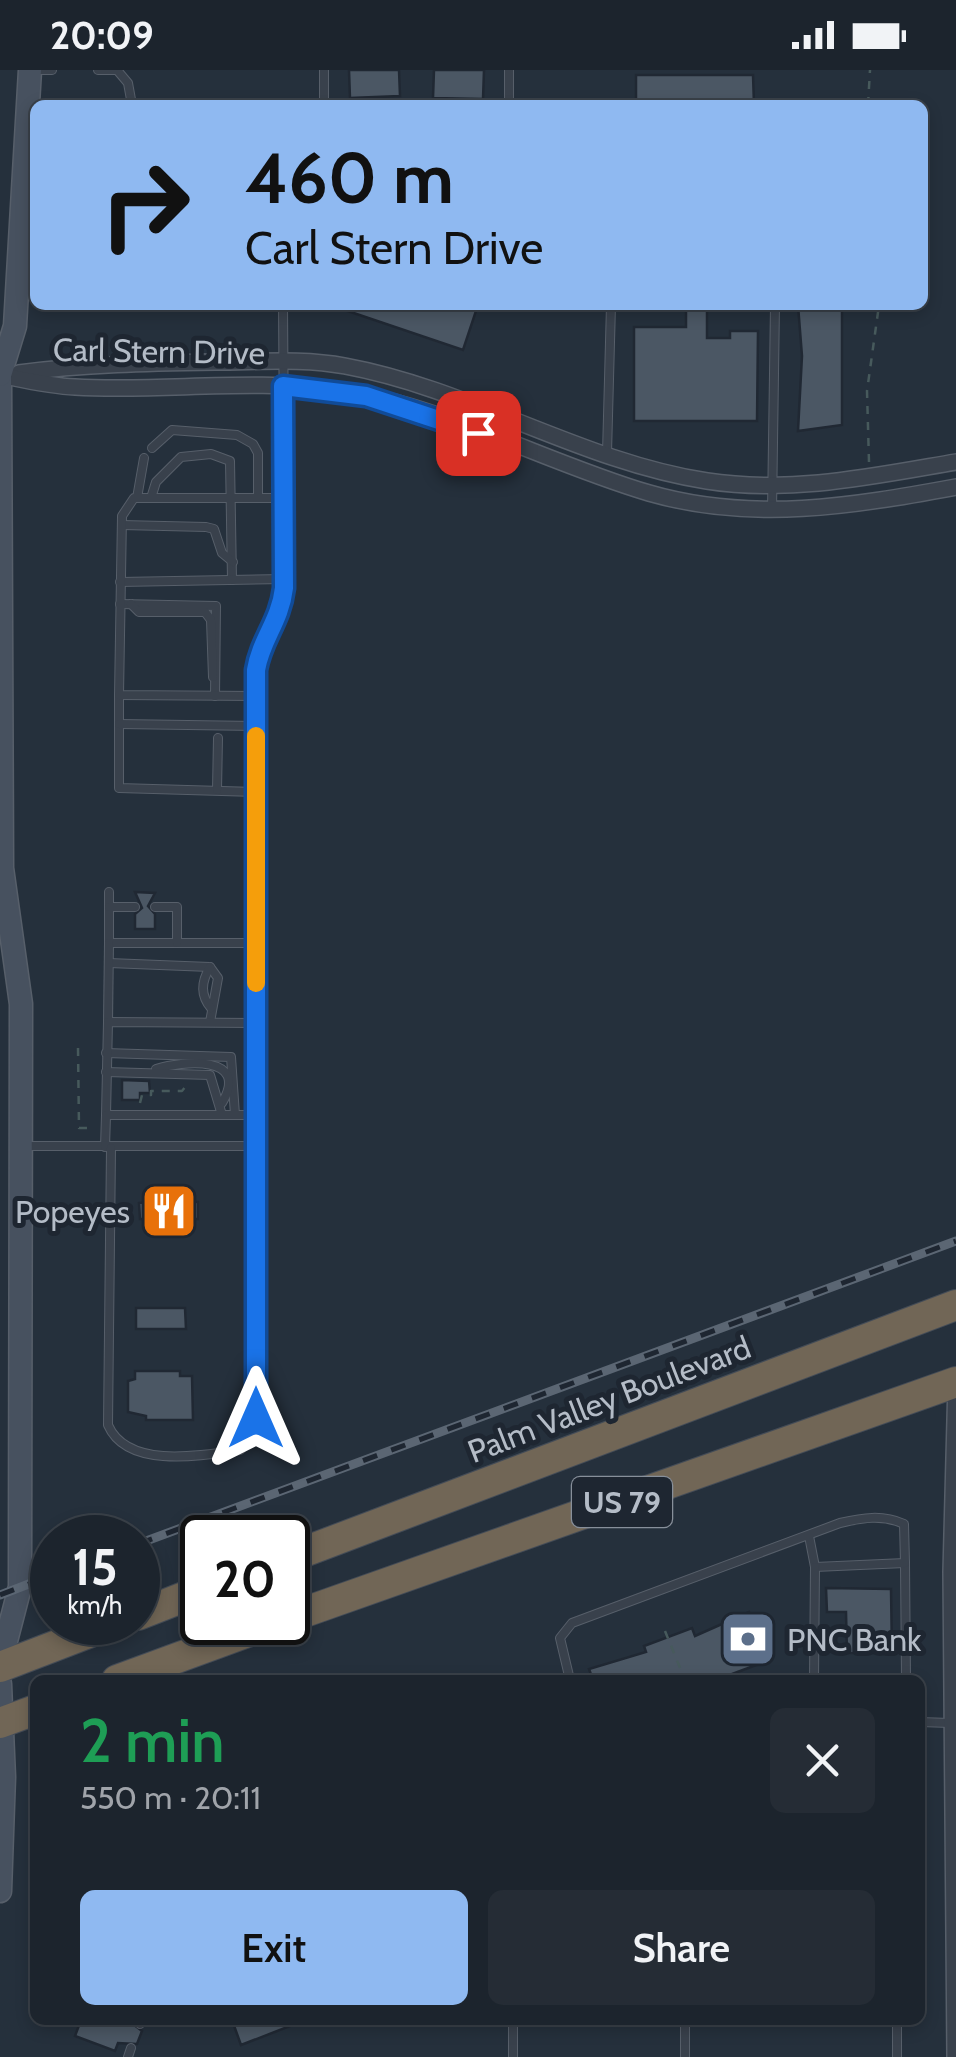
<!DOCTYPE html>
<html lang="en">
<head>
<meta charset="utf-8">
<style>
	body { margin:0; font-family:Cabin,sans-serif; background:#252c35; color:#f1f3f6; height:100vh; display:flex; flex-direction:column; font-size:38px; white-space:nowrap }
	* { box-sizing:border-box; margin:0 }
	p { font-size:32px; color:#a0a4aa }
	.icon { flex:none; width:55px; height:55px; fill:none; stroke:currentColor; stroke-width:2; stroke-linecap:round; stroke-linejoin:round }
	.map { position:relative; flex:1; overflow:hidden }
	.panel { position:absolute; left:30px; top:1605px; width:895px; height:350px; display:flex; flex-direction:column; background:#1c242d; border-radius:15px; box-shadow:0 5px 15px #0003,0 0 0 2px #3a4149 }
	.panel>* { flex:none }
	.top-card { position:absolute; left:30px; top:30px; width:898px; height:210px; border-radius:15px; box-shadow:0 5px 15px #0003,0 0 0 2px #3a4149; background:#8fb9f1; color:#111; overflow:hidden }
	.speed { position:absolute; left:30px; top:1445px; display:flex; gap:20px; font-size:50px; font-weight:700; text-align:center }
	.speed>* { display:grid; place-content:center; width:130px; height:130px; border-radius:50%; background:#1c242d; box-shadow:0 5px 15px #0003,0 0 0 2px #3a4149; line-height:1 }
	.speed small { font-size:25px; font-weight:400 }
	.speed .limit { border:5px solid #111; border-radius:15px; background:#fff; color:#111 }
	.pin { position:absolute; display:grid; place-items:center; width:85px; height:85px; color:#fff; margin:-42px; border-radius:20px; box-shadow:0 5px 15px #0006 }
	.me { position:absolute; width:110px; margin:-55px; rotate:0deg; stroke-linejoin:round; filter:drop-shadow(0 0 8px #0008) }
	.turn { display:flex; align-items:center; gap:35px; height:210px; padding:0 50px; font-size:45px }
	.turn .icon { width:130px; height:130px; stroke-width:2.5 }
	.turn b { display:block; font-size:70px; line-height:85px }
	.round { display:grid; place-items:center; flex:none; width:105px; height:105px; border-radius:15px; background:#252c35 }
	.head { display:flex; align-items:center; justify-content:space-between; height:170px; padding:0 50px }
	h1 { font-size:60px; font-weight:600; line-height:75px; color:#1e9e55 }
	.button { display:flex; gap:20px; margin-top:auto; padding:20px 50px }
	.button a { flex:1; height:115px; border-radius:15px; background:#8fb9f1; color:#111; font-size:40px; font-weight:600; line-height:115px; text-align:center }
	.button a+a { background:#252c35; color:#f1f3f6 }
	.status { display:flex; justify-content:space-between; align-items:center; height:70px; padding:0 50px; background:#1c242d; direction:ltr }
	.status svg { height:28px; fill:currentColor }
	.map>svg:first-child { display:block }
</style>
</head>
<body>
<div class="status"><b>20:09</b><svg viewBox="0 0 49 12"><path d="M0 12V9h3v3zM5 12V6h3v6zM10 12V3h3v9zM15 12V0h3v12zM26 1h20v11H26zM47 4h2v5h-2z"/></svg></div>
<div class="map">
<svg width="956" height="1987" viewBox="0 0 956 1987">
	<rect width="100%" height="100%" fill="#25303c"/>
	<g fill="#4b5764" stroke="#202833" stroke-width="2.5">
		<polygon points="349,0 399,0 400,26 350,28"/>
		<polygon points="434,0 484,0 483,29 433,28"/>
		<polygon points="636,5 753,5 754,35 636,35"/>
		<polygon points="330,235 478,235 463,280"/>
		<polygon points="686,235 707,235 707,268 730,268 730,261 758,261 757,351 634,351 634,257 686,257"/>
		<polygon points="798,235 842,235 842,355 798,361 802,286"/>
		<polygon points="135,822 155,823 148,836 155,844 155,859 135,859 135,844 142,838"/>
		<polygon points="122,1010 149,1011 150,1023 140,1023 140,1030 122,1030"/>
		<polygon points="161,1130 198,1132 198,1149 140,1149 139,1133"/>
		<polygon points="136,1238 185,1238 186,1259 136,1259"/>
		<polygon points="135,1301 180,1301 180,1306 192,1306 193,1350 146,1350 146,1346 128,1342 128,1311 135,1309"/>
		<polygon points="826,1518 891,1519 892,1583 847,1583 846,1542 827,1542"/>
		<polygon points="749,1542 767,1591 716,1610 593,1610 589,1599 646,1582 644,1576 692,1558 695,1566"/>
		<polygon points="81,1950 128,1950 142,1961 137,1974 118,1973 115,1981 75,1966"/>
		<polygon points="232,1950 303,1950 303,1951 241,1975"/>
	</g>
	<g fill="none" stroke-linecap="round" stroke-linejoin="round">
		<g stroke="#575f6a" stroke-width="10">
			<g id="lane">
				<polyline points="34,0 52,0"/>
				<polyline points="98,0 117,0 128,13 132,35"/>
				<polyline points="324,0 324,35"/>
				<polyline points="509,35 509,0"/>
				<polyline points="152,378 172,360 237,365 253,374 258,383 258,428"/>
				<polyline points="607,383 611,235"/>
				<polyline points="137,428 144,388"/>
				<polyline points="151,428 156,412 181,387 211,384 230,391 232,510"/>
				<polyline points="772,441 775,235"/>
				<polyline points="122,455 206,457 214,459 222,483 233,492"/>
				<polyline points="120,512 284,509"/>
				<polyline points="120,534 216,536 215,626"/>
				<polyline points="131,534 139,542 205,542 211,550 213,607"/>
				<polyline points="119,625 119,718 256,722"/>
				<polyline points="256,626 119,625 122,446 134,428 284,428"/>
				<polyline points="119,654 256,656"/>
				<polyline points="217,720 218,668"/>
				<polyline points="109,822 109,873 256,873"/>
				<polyline points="109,837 135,837"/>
				<polyline points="155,837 177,837 177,873"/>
				<polyline points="109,893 210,897 218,908 210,952"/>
				<path d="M210,897C201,912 200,925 211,938"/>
				<polyline points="108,952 109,873"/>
				<polyline points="106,983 231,987 235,1045"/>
				<path d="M156,999C182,991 251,984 222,1033"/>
				<polyline points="106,1002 210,1005 222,1045"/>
				<polyline points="106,1045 108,952 256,953"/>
				<polyline points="25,1076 256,1076"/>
				<polyline points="105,1077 106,1045 256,1045"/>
				<path d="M111,1078L108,1355C127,1399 200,1386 240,1380L251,1370L256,1348V600C261,569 280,552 285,518L283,235"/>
				<polyline points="905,1493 906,1610"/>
				<path d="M570,1610L560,1568L572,1553L840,1453C862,1448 882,1444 904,1454L905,1493L815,1497L809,1466"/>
				<polyline points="814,1610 815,1497"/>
				<polyline points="920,1652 950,1653"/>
				<polyline points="685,1950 685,1987"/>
				<polyline points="140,1954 142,1950"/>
				<polyline points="128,1987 131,1978"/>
				<polyline points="513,1987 513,1950"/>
				<polyline points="897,1987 897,1950"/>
			</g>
		</g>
		<g stroke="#575f6a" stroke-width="18">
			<g id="street">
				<path d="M19,303C84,294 150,293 216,292C259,292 303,288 345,296C470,319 582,392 707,411C791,424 874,406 956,392"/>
				<path d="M0,305C25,310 50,316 75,317C163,322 253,308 340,321C442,335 549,394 649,423C752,453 853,436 956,417"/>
				<polyline points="955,1987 951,1502 956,1312"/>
			</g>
		</g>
		<g stroke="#575f6a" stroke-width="25">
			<g id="secondary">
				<polyline points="0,304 2,798 21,934 20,1517 0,1594"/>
				<polyline points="0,305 15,256 30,0"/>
				<polyline points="0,1614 4,1707 0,1821"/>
			</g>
		</g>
		<g stroke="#444c57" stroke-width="32">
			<g id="highway">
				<polyline points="288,1488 956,1235"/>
				<polyline points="138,1545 202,1520"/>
				<polyline points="288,1548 956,1312"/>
				<polyline points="0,1597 117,1552"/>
				<polyline points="117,1610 275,1552"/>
				<polyline points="0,1653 35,1640"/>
			</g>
		</g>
		<g stroke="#475a5c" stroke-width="2.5" stroke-dasharray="8 8" stroke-linecap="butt">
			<polyline points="868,35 870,0"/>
			<polyline points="869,392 867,321 879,235"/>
			<polyline points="78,978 79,1058 93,1058"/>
			<polyline points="140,1033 142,1025 151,1025 151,1021 182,1021 186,1016"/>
			<polyline points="665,1561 685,1610"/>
		</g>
		<use href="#lane" stroke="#39414c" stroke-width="8"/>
		<use href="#street" stroke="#39414c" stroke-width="15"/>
		<use href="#secondary" stroke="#47515f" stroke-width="22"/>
		<use href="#highway" stroke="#716656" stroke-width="30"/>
		<g stroke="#5b6673" stroke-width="9">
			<g id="rail">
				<polyline points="138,1474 956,1171"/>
				<polyline points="0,1525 52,1505"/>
			</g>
		</g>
		<use href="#rail" stroke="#1e2631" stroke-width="5" stroke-dasharray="15" stroke-linecap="butt"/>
	</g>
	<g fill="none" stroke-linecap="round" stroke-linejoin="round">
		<g stroke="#114b97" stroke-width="25">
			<path id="route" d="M256,1348V600C261,569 280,552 284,518L283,316L366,326L478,363"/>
		</g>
		<use href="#route" stroke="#1a73e8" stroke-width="18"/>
		<polyline stroke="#f59e0b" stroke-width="18" points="256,913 256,666"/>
	</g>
	<defs>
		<g id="restaurant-square" transform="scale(2.875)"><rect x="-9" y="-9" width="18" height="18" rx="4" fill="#e8710a" stroke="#1e2631"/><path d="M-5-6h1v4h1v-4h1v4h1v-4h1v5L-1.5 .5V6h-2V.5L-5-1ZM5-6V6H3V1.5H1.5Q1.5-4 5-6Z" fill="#fff"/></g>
		<g id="bank-square" transform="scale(2.875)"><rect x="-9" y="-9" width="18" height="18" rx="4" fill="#5c6f8a" stroke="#1e2631"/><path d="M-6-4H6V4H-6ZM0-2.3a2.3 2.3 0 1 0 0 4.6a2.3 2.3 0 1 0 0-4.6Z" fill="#fff"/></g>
	</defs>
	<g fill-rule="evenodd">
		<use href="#restaurant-square" x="169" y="1141"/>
		<use href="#bank-square" x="748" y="1569"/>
	</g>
	<g text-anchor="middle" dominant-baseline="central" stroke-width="10" stroke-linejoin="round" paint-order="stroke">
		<rect fill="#1e2631" stroke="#878f9a" stroke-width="2.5" x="572" y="1407" width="100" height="50" rx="8"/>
		<g font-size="30" font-weight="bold" fill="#b4bcc7">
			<text x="622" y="1432">US 79</text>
		</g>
		<g font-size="32" fill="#b4bcc7" stroke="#1e2631">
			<text transform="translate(159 281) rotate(1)">Carl Stern Drive</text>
			<text transform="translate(609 1329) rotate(-21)">Palm Valley Boulevard</text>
		</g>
		<g font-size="32" fill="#b4bcc7" stroke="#1e2631" text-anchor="end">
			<text x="130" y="1141">Popeyes</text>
			<text x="787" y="1569" text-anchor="start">PNC Bank</text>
		</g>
	</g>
</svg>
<div class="speed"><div>15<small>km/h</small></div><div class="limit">20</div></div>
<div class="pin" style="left:478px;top:363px;background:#d93025"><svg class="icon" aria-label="arrive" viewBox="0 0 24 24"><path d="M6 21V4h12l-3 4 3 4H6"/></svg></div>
<svg class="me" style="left:256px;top:1348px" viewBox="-20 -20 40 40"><path d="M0-17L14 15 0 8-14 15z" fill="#1a73e8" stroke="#fff" stroke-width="4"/></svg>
<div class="top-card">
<div class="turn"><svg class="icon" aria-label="right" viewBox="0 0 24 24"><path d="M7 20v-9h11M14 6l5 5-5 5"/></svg><div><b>460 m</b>Carl Stern Drive</div></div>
</div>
<section class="panel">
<div class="head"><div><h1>2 min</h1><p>550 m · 20:11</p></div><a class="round"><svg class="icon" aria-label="close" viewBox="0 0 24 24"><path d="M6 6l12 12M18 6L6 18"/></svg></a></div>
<div class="button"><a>Exit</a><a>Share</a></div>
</section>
</div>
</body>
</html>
